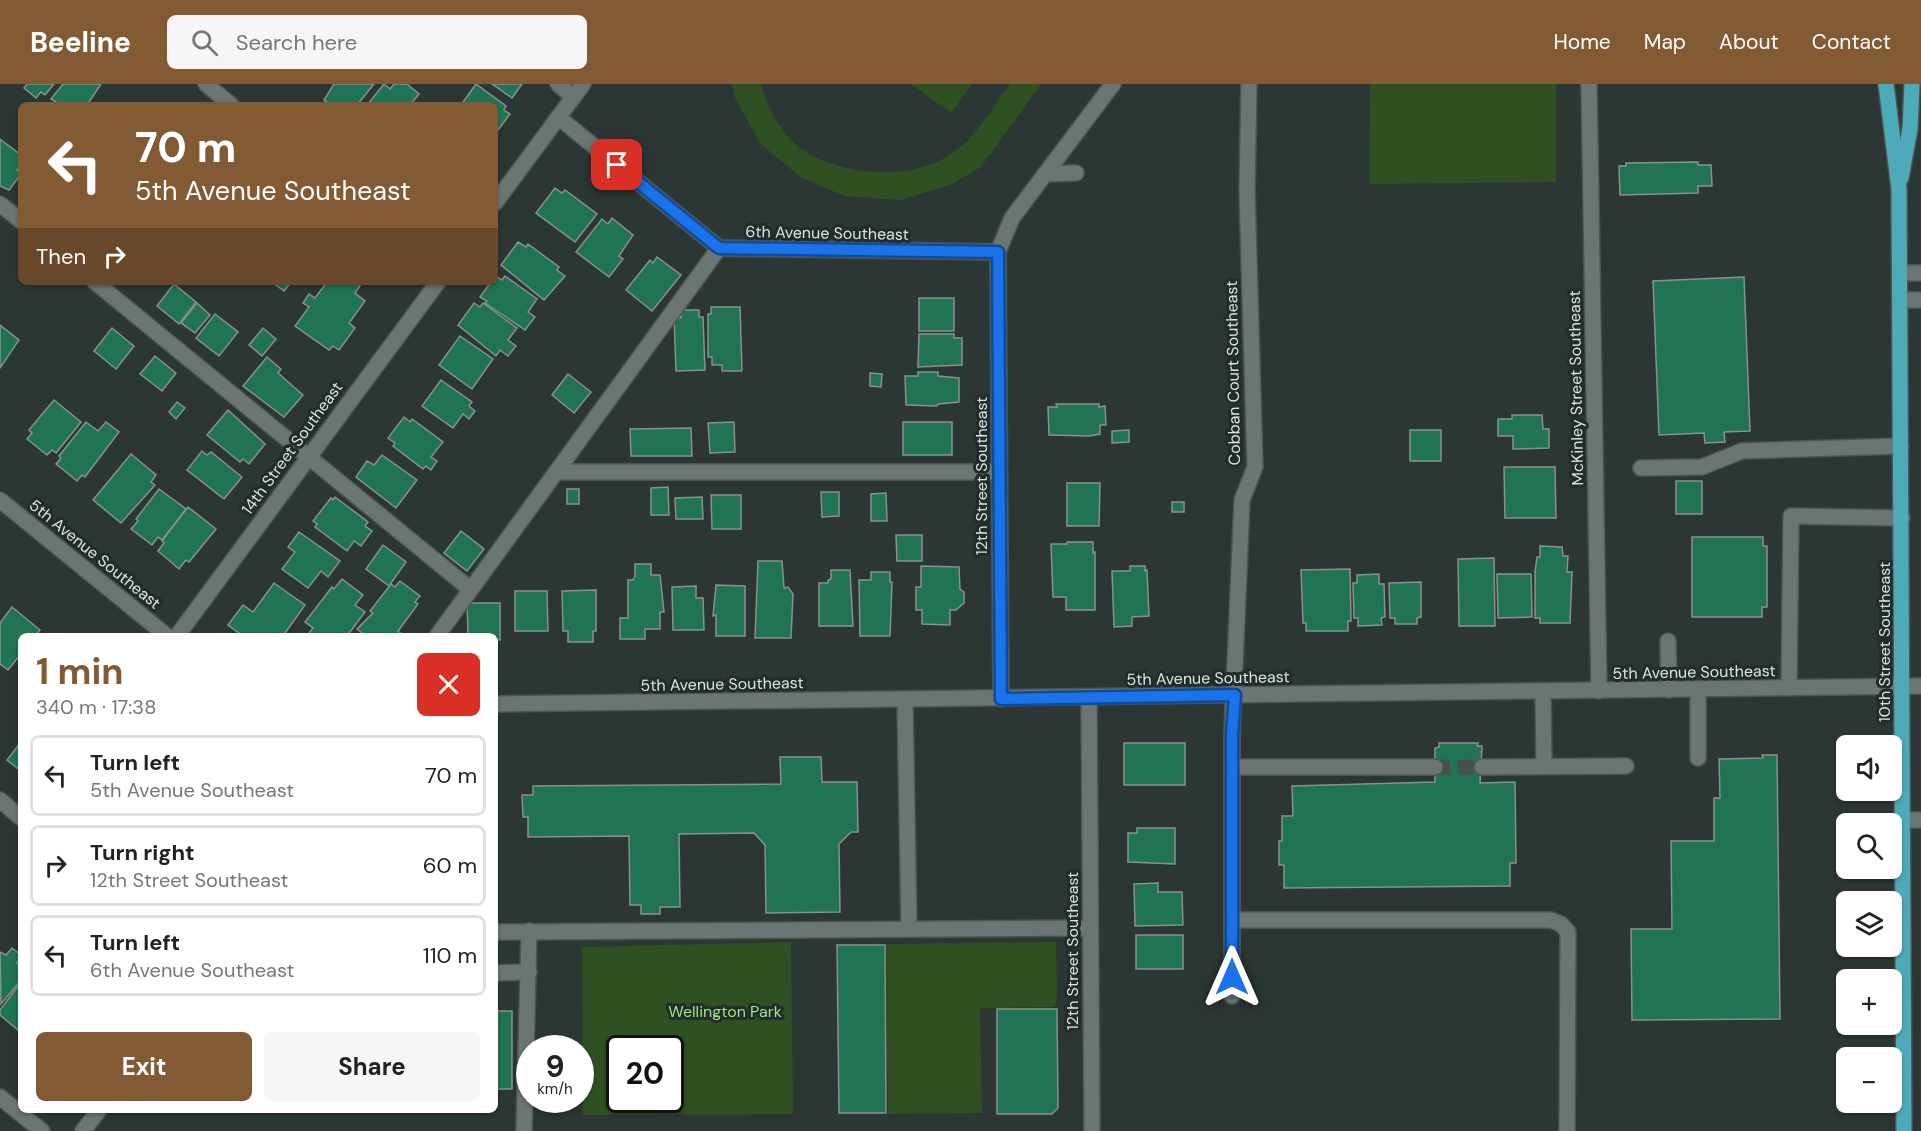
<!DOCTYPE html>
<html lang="en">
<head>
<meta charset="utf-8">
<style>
	body { margin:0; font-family:"DM Sans",sans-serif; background:#f6f6f6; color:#222; height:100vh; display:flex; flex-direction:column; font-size:22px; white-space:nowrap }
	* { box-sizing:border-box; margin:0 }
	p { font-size:20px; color:#767676 }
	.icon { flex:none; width:33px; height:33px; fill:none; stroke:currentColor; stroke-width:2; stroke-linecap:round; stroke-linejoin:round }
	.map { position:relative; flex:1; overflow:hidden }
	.sheet { position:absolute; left:18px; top:549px; width:480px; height:480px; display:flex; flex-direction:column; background:#fff; border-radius:9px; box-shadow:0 2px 4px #0004 }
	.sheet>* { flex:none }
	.banner { position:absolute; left:18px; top:18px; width:480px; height:183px; border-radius:9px; box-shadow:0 2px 4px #0004; background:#825b34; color:#fff; overflow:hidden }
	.fabs { position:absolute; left:1836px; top:651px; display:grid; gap:12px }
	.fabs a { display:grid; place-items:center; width:66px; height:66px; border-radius:9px; background:#fff; box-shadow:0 2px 4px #0004; font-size:30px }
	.speed { position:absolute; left:516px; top:951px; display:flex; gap:12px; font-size:30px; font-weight:700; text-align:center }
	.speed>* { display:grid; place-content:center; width:78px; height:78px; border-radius:50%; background:#fff; box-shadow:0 2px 4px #0004; line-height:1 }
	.speed small { font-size:15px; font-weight:400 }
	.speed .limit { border:3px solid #111; border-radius:9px; background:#fff; color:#111 }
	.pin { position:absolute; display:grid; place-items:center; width:51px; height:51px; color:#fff; margin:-26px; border-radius:12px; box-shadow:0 3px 9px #0006 }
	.me { position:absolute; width:66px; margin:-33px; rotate:0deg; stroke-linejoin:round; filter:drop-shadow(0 0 4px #0008) }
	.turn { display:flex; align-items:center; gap:21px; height:126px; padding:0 18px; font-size:27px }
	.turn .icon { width:78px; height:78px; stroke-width:2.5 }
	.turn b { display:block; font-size:42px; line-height:51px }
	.then { display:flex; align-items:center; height:57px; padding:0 18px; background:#0003; gap:12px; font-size:22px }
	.round { display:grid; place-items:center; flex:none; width:63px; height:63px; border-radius:9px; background:#f6f6f6 }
	.summary { display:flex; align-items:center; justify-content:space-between; height:102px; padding:0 18px }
	h1 { font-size:36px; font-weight:700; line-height:45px; color:#825b34 }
	.cta { display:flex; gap:12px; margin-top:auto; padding:12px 18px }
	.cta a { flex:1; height:69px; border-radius:9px; background:#825b34; color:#fff; font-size:24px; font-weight:700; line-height:69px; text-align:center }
	.cta a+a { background:#f6f6f6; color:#222 }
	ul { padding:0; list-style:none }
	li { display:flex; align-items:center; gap:18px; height:81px; margin:0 12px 9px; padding:0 6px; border:3px solid #e0e0e0; border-radius:9px }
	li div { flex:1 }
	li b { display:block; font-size:22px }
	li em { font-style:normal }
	header { display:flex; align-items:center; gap:36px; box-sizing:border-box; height:84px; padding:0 30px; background:#825b34; color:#fff }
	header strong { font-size:28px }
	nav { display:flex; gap:33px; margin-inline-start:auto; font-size:21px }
	.search { width:420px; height:54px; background:#f6f6f6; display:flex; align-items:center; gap:15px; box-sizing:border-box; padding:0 21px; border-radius:9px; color:#767676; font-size:22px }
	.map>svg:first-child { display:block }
</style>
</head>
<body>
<header>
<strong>Beeline</strong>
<div class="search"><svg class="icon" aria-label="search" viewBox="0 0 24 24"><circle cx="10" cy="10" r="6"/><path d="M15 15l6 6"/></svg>Search here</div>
<nav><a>Home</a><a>Map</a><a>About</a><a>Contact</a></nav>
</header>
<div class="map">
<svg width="1921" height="1047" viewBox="0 0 1921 1047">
	<rect width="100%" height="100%" fill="#2c3635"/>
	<g fill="#2f5122" fill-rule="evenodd">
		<path d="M732,0H761C767,24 784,55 806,68C850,94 921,98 962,62C981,45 995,20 1010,0H1041L981,83L952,100L901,116L845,112L800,93L760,59L735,14Z"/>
		<polygon points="911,0 972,0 951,29"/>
		<polygon points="1370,0 1556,0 1556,98 1369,100"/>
		<path d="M791,858L793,1030L583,1031L582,863ZM670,964V1016H620V964Z"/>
		<polygon points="1056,858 1057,917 1054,923 980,924 982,1029 888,1030 886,860"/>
	</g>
	<g fill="#217453" stroke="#88918c" stroke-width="1.5">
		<polygon points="27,0 54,0 45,11 41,8 36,14 24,4"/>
		<polygon points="63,0 101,0 87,21 54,21 56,18 51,15"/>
		<polygon points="334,0 374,0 357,21 330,21 324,16"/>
		<polygon points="384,0 390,5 394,0 407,0 419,10 410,21 367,21"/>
		<polygon points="476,0 506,22 504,26 510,30 495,50 495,21 461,21"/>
		<polygon points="492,0 522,0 512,14"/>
		<polygon points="0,55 21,71 21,80 17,86 21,90 9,106 0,102"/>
		<polygon points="1698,78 1698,81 1711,81 1712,102 1698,102 1698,109 1620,111 1619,82 1626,82 1626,79"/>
		<polygon points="555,104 562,109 565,106 597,130 575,158 536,129"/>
		<polygon points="612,134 633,151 619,172 623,175 609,193 576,168 602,135 608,140"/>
		<polygon points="518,158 526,163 528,160 559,183 557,186 565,192 544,216 501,181"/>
		<polygon points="657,173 681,191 652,227 626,206 650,176 653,179"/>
		<polygon points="496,192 502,196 505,192 537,215 528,228 535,233 525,246 485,219 487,217 480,213 491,198 495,198"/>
		<polygon points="1744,193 1750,347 1724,348 1725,358 1705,359 1704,349 1659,351 1653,197"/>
		<polygon points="272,198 291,198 284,207"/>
		<polygon points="327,198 355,198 360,202 355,209 365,217 349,239 355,244 339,266 333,262 329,266 295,242 309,223 303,219 309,210 315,214"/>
		<polygon points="174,200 196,218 179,240 157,222"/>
		<rect x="919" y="214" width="35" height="33"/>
		<polygon points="197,219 210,231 195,249 181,239"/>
		<polygon points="474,219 480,223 483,219 517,244 508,256 516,262 508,272 500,266 496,272 458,241"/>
		<polygon points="711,223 740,223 742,287 722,287 722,281 712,281 712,273 708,273 708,230 711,230"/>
		<polygon points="681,226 699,226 699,233 703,233 705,286 676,287 674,234 681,234"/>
		<polygon points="215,230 238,248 219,272 196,254"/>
		<polygon points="0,241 19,256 0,284"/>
		<polygon points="112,244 134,262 116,285 94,267"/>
		<polygon points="263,244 276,255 262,272 249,261"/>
		<polygon points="919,250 954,250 954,254 962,254 962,281 918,283"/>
		<polygon points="460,252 493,275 472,305 439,281"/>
		<polygon points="155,272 176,289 162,307 140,290"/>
		<polygon points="267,273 281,285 278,289 303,311 284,333 243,302"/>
		<polygon points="918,288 938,288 938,292 959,294 959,318 938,320 937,322 906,321 905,292 918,292"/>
		<polygon points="870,289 882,290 881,303 870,302"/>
		<polygon points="568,290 591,308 574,329 552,311"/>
		<polygon points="441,296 472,318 469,322 475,327 469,335 463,330 453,344 422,322"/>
		<polygon points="54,316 81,338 56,369 52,366 47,371 27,355 32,349 29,346"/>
		<polygon points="177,318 185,324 176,335 169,328"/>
		<polygon points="1056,320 1099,320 1099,323 1105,322 1106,341 1100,341 1100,350 1089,352 1049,351 1048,323 1057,323"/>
		<polygon points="228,326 265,360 249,380 243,375 240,378 207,351"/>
		<polygon points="1512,331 1542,331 1543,345 1549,345 1549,364 1513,365 1513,352 1498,352 1498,335 1512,335"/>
		<polygon points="404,333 410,338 412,335 443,358 431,373 437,377 431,386 426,382 423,385 393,362 395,359 388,354"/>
		<polygon points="86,338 98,347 106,338 119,348 85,393 82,391 77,397 56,380 61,374 59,372"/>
		<polygon points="734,338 735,368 710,369 708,339"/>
		<rect x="903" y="338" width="49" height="33"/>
		<polygon points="691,344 692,372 631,372 630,345"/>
		<polygon points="1129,346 1129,358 1112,359 1112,347"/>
		<rect x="1410" y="346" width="31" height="31"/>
		<polygon points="202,367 207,371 211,368 242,393 224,415 187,386"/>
		<polygon points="131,370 156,391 151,398 155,401 121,439 93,416"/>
		<polygon points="382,371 417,396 396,424 356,393 367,377 374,381"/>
		<polygon points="1504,383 1555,383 1556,434 1505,434"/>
		<rect x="1676" y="397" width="26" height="33"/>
		<polygon points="1067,399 1100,399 1099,442 1067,442"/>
		<polygon points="668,403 669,431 651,431 651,404"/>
		<polygon points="159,405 186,425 162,456 158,453 152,461 131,445 138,437 136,435"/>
		<rect x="567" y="405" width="12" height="15"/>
		<polygon points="821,408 839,408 839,432 822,433"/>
		<polygon points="886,409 887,437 871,437 871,410"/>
		<polygon points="711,411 741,411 741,445 712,445"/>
		<polygon points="335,413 368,438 365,442 372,447 361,462 354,457 347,467 315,443 317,440 313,437 331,414 333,416"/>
		<polygon points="702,413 703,435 676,435 675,414"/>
		<rect x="1172" y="418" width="12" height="10"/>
		<polygon points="188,423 216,445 189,478 186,476 179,485 158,467 164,459 162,457"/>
		<polygon points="461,447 484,465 467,487 444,469"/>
		<polygon points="299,448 340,477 328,493 321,487 308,504 282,485 295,468 288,463"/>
		<polygon points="896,451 922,451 922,477 897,477"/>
		<polygon points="1692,453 1763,453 1763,462 1767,462 1767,523 1762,523 1762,533 1692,533"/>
		<polygon points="1067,458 1093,458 1093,469 1095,468 1095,526 1066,526 1066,513 1053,513 1051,460 1067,460"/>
		<polygon points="383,461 406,478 389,502 366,485"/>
		<polygon points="1540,462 1562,463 1563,472 1568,472 1567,488 1572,488 1570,539 1540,539 1540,534 1535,534 1535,488 1537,473 1540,473"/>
		<polygon points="1494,474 1495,542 1459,542 1458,475"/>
		<polygon points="758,477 782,477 784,504 788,503 793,510 791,554 755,554"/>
		<polygon points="635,480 651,480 651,491 660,491 664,528 660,528 660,545 645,545 645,555 620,555 620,534 628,534 628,496 633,496 635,492"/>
		<polygon points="921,482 959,483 960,505 964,508 964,519 956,526 950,526 950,541 922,540 922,526 916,526 916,503 921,503"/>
		<polygon points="1130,482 1145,482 1145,487 1147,486 1149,532 1132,533 1132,542 1114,543 1112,487 1130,487"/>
		<polygon points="1350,485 1351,537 1348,537 1348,547 1306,547 1306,539 1303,539 1301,486"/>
		<polygon points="831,486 850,486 853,542 819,542 819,499 828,499 828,496 831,495"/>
		<polygon points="871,488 890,488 890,498 892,498 890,552 860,552 859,496 871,496"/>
		<polygon points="1379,490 1379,500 1384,500 1385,533 1381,534 1382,541 1358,542 1358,534 1354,534 1353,499 1357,499 1357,491"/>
		<polygon points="1497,490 1531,490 1532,533 1498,534"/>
		<polygon points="342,495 363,511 355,521 365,528 347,552 307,552 313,544 305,538 332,503 334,505"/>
		<polygon points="400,497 420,512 415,518 418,520 398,547 404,552 366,552 357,545 373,529 370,527 391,500 395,503"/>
		<polygon points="1421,498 1421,533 1417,534 1417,540 1395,540 1395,534 1390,534 1389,499"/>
		<polygon points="274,499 305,521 283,552 243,552 228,541 243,521 253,528"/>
		<polygon points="716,501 745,502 745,552 716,552 716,531 713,532"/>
		<polygon points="696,502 696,514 703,514 704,546 673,546 672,503"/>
		<polygon points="596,506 596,547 593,547 593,558 568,558 568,547 563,547 562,507"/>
		<polygon points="515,507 547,507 548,547 515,547"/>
		<polygon points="467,519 500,519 500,556 495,556 495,552 468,552"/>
		<polygon points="12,523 40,546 35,552 21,552 21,570 8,586 0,580 0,539"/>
		<polygon points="21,658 21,687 7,676"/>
		<rect x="1124" y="659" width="61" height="42"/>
		<polygon points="1439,659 1478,659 1477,662 1482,662 1480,699 1515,698 1516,779 1510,779 1510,802 1284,804 1284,781 1279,781 1279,757 1282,757 1282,732 1293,732 1292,702 1435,698 1435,664 1439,663"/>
		<polygon points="1762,671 1777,671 1780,935 1632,936 1631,845 1672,845 1671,757 1714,757 1714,714 1720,714 1719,675 1763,674"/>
		<polygon points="780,673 821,673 822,698 857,698 858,748 851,748 839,760 840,828 766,829 765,761 754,749 679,750 680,823 660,823 660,830 641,830 641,821 630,821 629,752 528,753 528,733 523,733 522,711 533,711 533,702 781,700"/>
		<polygon points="1137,744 1175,744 1175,780 1128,778 1128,749 1137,749"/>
		<polygon points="1158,799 1158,808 1182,808 1183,841 1135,842 1134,800"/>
		<rect x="1136" y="851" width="47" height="34"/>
		<polygon points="837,861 885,861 886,1029 839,1029"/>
		<polygon points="12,864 21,871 17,879 21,883 21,896 1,920 0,868 6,871"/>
		<polygon points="21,898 21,944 19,947 0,931 0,926"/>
		<polygon points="997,925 1057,925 1058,1024 1052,1030 997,1030"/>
		<rect x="495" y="927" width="17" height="78"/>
	</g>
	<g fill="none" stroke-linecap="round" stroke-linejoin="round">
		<polyline stroke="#47504f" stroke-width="15" stroke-dasharray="15 8" stroke-linecap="butt" points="1435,683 1482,683"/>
		<g stroke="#4d5453" stroke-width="18">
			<g id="minor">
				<polyline points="206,0 231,21"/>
				<polyline points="558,0 573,13"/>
				<polyline points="1249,0 1247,106 1255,383 1242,416 1232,650 1232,836 1551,836 1561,840 1568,848 1567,1047"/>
				<polyline points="1589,0 1599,607"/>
				<polyline points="558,33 719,164 998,168"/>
				<polyline points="1045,90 1076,89"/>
				<polyline points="495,119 583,0"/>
				<polyline points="0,120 21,137"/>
				<polyline points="1900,189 1921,189"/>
				<polyline points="95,198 470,505"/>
				<polyline points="1900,216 1921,216"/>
				<polyline points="1641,384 1702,383 1742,367 1901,362"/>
				<polyline points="557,388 999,388"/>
				<polyline points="0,416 167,552"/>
				<polyline points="177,552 438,198"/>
				<polyline points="437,552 719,164"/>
				<polyline points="1668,557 1669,606"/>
				<polyline points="1789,604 1791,432 1902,434"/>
				<polyline points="1543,608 1544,682"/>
				<polyline points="1089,614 1092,1047"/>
				<polyline points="1001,615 998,168 1012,134 1113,0"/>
				<polyline points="905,616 909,845"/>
				<polyline points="495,620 1921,602"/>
				<polyline points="1698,674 1698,606"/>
				<polyline points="1232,683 1435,683"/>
				<polyline points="1482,683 1626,682"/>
				<polyline points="0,716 21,734"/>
				<polyline points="1903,736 1921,736"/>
				<polyline points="495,848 1090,844"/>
				<polyline points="495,889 529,888"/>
				<polyline points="1232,912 1232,836"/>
				<polyline points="0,1013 42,1047"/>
				<polyline points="83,1047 99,1026"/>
				<polyline points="524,1047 529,847"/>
			</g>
		</g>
		<g stroke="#4d5453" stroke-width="18">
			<g id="major">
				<polyline points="1886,0 1899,105 1904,1047"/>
				<polyline points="1901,94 1910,45 1912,0"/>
			</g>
		</g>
		<use href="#minor" stroke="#6a7574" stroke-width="15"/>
		<use href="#major" stroke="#4daab9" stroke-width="15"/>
	</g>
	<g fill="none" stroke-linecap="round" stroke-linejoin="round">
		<g stroke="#114b97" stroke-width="15">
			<polyline id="route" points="617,81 719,164 998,168 1001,615 1235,611 1232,650 1232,893"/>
		</g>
		<use href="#route" stroke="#1a73e8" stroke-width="10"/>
	</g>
	<g text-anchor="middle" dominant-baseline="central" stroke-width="6" stroke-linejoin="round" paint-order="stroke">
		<g font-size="16" fill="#dde3e2" stroke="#232c2b">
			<text transform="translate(827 149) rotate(1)">6th Avenue Southeast</text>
			<text transform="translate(1233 289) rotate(-91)">Cobban Court Southeast</text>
			<text transform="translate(1576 304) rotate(-91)">McKinley Street Southeast</text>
			<text transform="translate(292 364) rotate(-54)">14th Street Southeast</text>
			<text transform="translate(981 392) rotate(-90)">12th Street Southeast</text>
			<text transform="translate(95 470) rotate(39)">5th Avenue Southeast</text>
			<text transform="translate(1884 558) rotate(-90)">10th Street Southeast</text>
			<text transform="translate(1694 588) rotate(-1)">5th Avenue Southeast</text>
			<text transform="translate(1208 594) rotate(-1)">5th Avenue Southeast</text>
			<text transform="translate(722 600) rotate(-1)">5th Avenue Southeast</text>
			<text transform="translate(1072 867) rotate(-90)">12th Street Southeast</text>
		</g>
		<g font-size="16" fill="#9fe785" stroke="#232c2b">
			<text x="725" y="927">Wellington Park</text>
		</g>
	</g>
</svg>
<div class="fabs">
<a><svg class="icon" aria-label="sound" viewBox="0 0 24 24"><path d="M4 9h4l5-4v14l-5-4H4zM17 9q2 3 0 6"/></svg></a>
<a><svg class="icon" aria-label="search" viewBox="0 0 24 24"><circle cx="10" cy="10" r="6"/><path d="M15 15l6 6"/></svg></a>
<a><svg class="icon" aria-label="layers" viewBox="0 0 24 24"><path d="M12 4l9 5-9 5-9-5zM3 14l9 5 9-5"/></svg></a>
<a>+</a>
<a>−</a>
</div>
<div class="speed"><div>9<small>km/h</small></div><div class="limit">20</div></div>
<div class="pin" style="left:617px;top:81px;background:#d93025"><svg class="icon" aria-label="arrive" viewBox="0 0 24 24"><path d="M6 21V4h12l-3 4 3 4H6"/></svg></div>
<svg class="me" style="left:1232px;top:893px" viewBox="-20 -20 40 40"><path d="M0-17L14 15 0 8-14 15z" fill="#1a73e8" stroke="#fff" stroke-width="4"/></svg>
<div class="banner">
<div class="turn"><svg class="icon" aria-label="left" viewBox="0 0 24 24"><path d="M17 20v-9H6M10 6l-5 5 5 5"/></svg><div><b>70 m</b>5th Avenue Southeast</div></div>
<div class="then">Then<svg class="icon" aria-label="right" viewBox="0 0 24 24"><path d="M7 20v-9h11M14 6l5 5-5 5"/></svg></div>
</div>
<section class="sheet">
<div class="summary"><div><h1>1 min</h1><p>340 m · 17:38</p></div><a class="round" style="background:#d93025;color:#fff"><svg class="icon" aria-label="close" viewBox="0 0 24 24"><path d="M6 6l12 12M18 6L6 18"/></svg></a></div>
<ul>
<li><svg class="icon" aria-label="left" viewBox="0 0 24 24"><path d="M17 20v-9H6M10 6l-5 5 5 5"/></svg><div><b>Turn left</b><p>5th Avenue Southeast</p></div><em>70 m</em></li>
<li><svg class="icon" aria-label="right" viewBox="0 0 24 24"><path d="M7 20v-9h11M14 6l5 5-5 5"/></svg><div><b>Turn right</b><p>12th Street Southeast</p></div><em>60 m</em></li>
<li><svg class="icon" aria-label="left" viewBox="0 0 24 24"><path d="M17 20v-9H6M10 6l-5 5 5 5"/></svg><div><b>Turn left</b><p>6th Avenue Southeast</p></div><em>110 m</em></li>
</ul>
<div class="cta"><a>Exit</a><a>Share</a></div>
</section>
</div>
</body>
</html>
